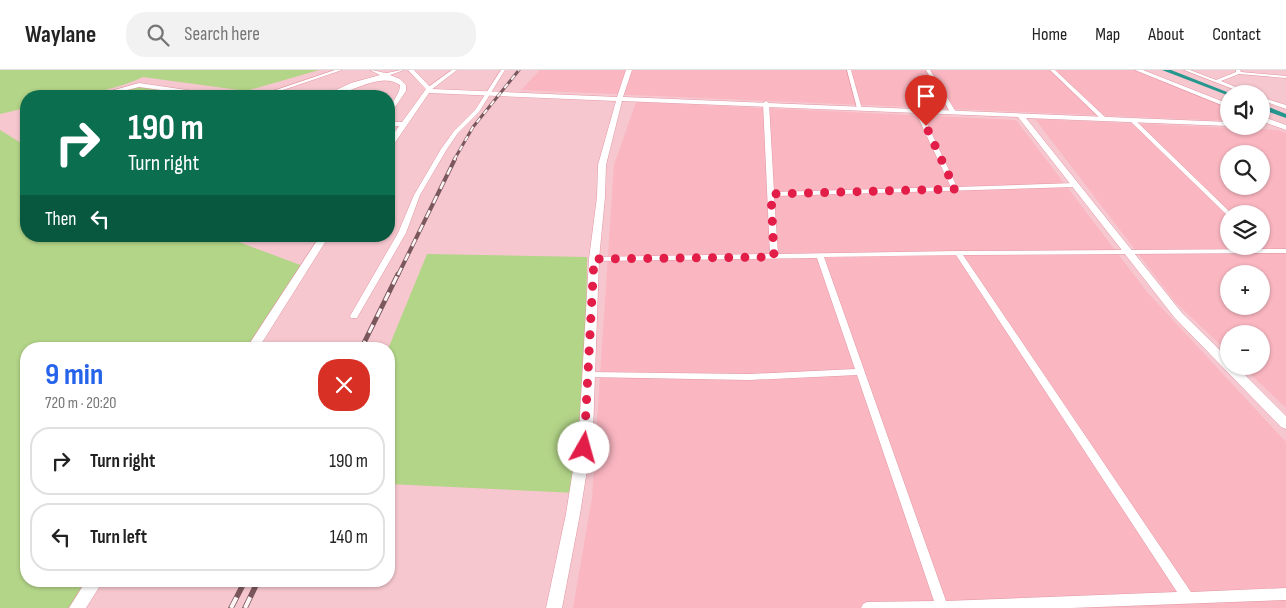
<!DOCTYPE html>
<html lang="en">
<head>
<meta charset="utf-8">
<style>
	body { margin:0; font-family:"Sofia Sans Condensed",sans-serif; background:#f2f2f2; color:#222; height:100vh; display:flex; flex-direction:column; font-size:19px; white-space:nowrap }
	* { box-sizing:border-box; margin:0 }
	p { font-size:16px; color:#767676 }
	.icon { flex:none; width:28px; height:28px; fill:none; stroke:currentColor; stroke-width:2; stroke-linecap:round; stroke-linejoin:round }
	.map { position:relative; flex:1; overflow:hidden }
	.details { position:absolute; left:20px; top:272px; width:375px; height:245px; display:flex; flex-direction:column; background:#fff; border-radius:20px; box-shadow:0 1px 4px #0004 }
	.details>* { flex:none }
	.top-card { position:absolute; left:20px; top:20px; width:375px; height:152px; border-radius:20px; box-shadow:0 1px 4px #0004; background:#0b6e4f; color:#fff; overflow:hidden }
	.buttons { position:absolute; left:1220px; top:15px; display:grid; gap:10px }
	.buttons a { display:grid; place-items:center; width:50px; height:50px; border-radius:50%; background:#fff; box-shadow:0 1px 4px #0004; font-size:25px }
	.pin { position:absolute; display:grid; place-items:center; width:42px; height:42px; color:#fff; margin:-51px -21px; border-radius:50% 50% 50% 0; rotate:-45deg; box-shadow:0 0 5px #0007 }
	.pin .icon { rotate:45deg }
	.me { position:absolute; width:55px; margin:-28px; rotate:7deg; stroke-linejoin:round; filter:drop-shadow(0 0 4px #0008) }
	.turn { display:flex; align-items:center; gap:18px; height:105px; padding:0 25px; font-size:22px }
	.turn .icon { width:65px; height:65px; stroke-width:2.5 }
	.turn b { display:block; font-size:35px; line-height:42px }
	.then { display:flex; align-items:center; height:48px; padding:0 25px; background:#0003; gap:10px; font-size:19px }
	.round { display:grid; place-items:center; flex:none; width:52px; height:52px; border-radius:20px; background:#f2f2f2 }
	.summary { display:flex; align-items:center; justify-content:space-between; height:85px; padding:0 25px }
	h1 { font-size:30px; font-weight:700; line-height:38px; color:#2563eb }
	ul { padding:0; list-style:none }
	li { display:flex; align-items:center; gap:15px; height:68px; margin:0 10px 8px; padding:0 15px; border:2px solid #e0e0e0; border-radius:20px }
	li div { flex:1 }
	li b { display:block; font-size:19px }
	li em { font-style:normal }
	header { display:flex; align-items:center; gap:30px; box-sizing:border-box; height:70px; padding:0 25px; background:#fff; border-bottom:1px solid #e0e0e0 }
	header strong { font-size:24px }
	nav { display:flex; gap:28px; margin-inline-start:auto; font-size:18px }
	.search { width:350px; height:45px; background:#f2f2f2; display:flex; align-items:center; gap:12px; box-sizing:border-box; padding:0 18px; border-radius:20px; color:#767676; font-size:19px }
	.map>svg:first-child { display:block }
</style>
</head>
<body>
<header>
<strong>Waylane</strong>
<div class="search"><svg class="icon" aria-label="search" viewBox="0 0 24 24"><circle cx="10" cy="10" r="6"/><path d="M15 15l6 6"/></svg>Search here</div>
<nav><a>Home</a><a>Map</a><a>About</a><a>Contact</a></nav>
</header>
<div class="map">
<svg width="1286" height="538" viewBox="0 0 1286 538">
	<rect width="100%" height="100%" fill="#f6c7cf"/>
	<g fill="#fab6c1" fill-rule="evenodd">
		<polygon points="540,0 1133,0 1229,38 1229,51 521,20"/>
		<polygon points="636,32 1016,50 1147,222 1286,372 1286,538 573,538 592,428 614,95"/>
		<path d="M1035,49L1278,60L1286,63V338L1242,296H1261V264H1229V283L1175,232ZM1229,84H1261V116H1229ZM1229,144H1261V176H1229ZM1229,204H1261V236H1229Z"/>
	</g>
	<g fill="#b3d588">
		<path d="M0,0H319L246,21L143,7C104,25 68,26 26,26V38L0,44Z"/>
		<polygon points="137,16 201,26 105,25"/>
		<polygon points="0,60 26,76 26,166 223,166 303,196 248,279 26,279 26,511 89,511 71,538 0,538"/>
		<polygon points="427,184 587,187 585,355 575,423 389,414 388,279"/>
	</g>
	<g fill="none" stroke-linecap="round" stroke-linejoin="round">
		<g fill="#26978f" fill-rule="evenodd">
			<polygon points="1162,0 1171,0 1232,24 1227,25"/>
			<polygon points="1261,34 1286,44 1286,48 1261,39"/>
		</g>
		<g stroke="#e197a4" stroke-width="1">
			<g id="street">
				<polygon points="335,0 342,0 280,21 288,26 282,26 273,21"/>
				<path d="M370,0C376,0 381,3 387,3C393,2 398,0 404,0L390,5L400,9L406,15V21L391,43L389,44C389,33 400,26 400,15C378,0 347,28 323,26L351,13L380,5Z"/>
				<polygon points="452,0 457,0 431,20 427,20 427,18"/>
				<polygon points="501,0 505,0 479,42 458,63 447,79 420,125 406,163 358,246 357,248 351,248 350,246 398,163 414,125 441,79 454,61 475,40"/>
				<polygon points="847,0 851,0 862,39 857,38"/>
				<polygon points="926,0 930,0 956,42 955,43 950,42"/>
				<polygon points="1050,0 1055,0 1105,47 1105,49 1101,49"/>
				<polygon points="1184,0 1190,0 1216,10 1236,2 1236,0 1240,0 1241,2 1286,6 1286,8 1239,4 1221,11 1253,24 1246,24"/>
				<polygon points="139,13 214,24 217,26 205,26 139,17 104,26 97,25"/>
				<polygon points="1261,27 1286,35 1286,39 1261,30"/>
				<path d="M766,31L769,33L774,122L951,117L915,41L918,39L921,41L957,117L1075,113L1078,115L1075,117L774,126L778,184L958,181L1286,179V183L963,185L1191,522L1286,518V530L1071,538H861L863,534L867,532L934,531L857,305L749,310L586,307L584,305L589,302L749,304L855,299L817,188L594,191L590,189L594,187L770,184L763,33ZM956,185L1177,522L946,531L824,187Z"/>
				<polygon points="1130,49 1134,49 1232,144 1229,144 1229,146 1227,145 1130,51"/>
				<polygon points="389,52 404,52 407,54 404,56 389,56"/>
				<polygon points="233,166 241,166 238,168"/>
			</g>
		</g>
		<g stroke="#e197a4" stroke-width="1">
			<g id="secondary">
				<polygon points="408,0 414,0 432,19 617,27 626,0 632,0 623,27 1229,52 1229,56 1026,48 1182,243 1229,289 1229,296 1236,296 1286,346 1286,359 1281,357 1174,247 1018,47 622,31 606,95 605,127 599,189 593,362 580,444 562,538 546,538 566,444 579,362 589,189 597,127 598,95 616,31 429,23 392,77 389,77 389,70 426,19"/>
				<polygon points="1135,0 1143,0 1229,34 1229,38"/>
				<polygon points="1261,46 1286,55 1286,60 1261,51"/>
				<polygon points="320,166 329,166 258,279 246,279"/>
				<polygon points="86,511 103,511 86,538 69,538"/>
			</g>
		</g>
		<use href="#street" fill="#fff" fill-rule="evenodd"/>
		<use href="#secondary" fill="#fff" fill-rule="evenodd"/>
		<g stroke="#7a575d" stroke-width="3">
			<polyline id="rail-far3" points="454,90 473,57 519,0"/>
		</g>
		<g stroke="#7a575d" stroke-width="4">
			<polyline id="rail-far2" points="398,205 455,89"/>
		</g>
		<g stroke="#7a575d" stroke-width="5">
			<polyline id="rail-far1" points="361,279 398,204"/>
		</g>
		<g stroke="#7a575d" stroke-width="5.5">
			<g id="rail">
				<polyline points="231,538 245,511"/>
				<polyline points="245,538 258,511"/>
			</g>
		</g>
		<use href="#rail-far3" stroke="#fcf4f5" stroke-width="2" stroke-dasharray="5.5" stroke-linecap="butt"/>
		<use href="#rail-far2" stroke="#fcf4f5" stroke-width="2.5" stroke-dasharray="8" stroke-linecap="butt"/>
		<use href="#rail-far1" stroke="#fcf4f5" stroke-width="3" stroke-dasharray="9" stroke-linecap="butt"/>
		<use href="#rail" stroke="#fcf4f5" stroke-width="4" stroke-dasharray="12" stroke-linecap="butt"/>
	</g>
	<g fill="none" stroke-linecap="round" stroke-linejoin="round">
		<polyline stroke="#e11d48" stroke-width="9" stroke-dasharray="0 16.2" points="584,378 594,189 774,187 771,124 955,119 926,56"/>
	</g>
</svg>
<div class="buttons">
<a><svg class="icon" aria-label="sound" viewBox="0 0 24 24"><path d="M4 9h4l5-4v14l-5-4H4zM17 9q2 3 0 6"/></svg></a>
<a><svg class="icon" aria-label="search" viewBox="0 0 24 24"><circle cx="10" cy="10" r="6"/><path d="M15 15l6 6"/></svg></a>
<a><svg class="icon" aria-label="layers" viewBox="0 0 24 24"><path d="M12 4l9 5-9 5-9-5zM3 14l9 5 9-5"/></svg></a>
<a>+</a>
<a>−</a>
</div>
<div class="pin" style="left:926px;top:56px;background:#d93025"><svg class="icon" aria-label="arrive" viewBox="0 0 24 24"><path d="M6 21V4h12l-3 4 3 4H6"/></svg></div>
<svg class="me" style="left:584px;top:378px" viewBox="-20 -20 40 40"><circle r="19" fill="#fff"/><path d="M0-13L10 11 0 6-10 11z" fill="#e11d48"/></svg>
<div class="top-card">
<div class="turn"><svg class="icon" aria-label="right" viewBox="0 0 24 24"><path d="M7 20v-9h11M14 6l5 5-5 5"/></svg><div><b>190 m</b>Turn right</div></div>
<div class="then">Then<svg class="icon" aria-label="left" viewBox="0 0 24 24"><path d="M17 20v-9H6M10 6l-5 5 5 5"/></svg></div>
</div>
<section class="details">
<div class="summary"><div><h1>9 min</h1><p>720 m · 20:20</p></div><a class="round" style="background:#d93025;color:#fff"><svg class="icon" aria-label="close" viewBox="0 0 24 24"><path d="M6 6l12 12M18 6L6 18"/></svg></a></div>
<ul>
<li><svg class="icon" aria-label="right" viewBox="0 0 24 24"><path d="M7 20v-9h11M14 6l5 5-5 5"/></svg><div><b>Turn right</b></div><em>190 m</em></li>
<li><svg class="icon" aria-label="left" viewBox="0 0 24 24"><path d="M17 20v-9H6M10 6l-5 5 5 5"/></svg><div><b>Turn left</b></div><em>140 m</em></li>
</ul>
</section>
</div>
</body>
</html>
